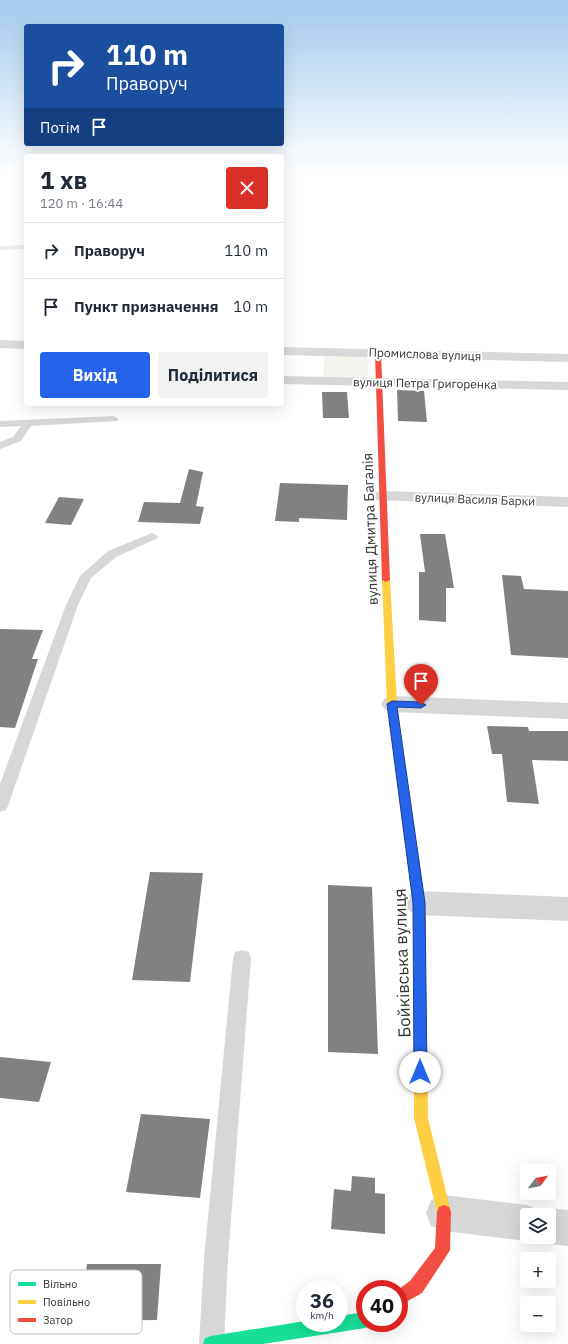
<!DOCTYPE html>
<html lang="uk">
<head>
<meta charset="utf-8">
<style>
	body { margin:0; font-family:"IBM Plex Sans",sans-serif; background:#f2f2f3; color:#1f2937; height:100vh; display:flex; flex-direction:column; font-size:15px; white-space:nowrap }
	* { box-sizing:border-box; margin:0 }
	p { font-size:13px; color:#747a83 }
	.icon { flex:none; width:22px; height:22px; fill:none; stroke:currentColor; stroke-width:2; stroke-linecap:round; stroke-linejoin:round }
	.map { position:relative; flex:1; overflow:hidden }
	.sheet { position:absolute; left:24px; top:154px; width:260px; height:252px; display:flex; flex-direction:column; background:#fff; border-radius:4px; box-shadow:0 4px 16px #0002 }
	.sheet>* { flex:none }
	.guide { position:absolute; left:24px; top:24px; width:260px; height:122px; border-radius:4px; box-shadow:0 4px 16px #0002; background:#1a4fa0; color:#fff; overflow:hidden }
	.needle { width:26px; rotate:58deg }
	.buttons { position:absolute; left:520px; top:1164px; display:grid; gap:8px }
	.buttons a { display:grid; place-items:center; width:36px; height:36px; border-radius:4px; background:#fff; box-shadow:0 4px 16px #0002; font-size:20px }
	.speed { position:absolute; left:296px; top:1280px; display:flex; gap:8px; font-size:20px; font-weight:700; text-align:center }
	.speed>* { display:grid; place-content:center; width:52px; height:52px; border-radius:50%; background:#fff; box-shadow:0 4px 16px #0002; line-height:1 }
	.speed small { font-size:10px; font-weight:400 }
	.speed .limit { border:6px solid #d22; background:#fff; color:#111 }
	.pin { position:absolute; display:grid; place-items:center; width:34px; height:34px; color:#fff; margin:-41px -17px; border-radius:50% 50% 50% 0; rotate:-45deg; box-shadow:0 0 4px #0007 }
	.pin .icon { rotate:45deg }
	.me { position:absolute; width:44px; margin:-22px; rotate:0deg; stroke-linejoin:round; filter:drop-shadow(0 0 3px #0008) }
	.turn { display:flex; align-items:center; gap:14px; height:84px; padding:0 16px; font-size:18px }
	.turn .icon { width:52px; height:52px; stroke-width:2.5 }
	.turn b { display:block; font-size:28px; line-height:34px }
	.then { display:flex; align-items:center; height:38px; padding:0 16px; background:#0003; gap:8px; font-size:15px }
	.round { display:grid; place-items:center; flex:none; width:42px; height:42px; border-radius:4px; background:#f2f2f3 }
	.overview { display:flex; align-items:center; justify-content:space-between; height:68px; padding:0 16px }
	h1 { font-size:24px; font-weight:700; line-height:30px }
	.primary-button { display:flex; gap:8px; margin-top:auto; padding:8px 16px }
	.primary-button a { flex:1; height:46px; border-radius:4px; background:#2563eb; color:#fff; font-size:16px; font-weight:700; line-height:46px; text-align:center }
	.primary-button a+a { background:#f2f2f3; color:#1f2937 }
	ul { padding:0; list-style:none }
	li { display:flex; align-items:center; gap:12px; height:56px; padding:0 16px; border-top:1px solid #e0e1e3 }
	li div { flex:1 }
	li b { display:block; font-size:15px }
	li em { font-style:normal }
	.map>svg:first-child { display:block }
</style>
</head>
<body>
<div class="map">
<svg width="568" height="1344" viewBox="0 0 568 1344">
	<rect width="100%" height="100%" fill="#fff"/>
	<polygon fill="#f1f5ed" points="325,355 368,356 368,378 323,377"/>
	<g fill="#818181">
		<polygon points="397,390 424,391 427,422 398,421"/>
		<polygon points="322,392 347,392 349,418 323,418"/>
		<polygon points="189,469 203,472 196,506 204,507 200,524 138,522 144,502 180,503"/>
		<polygon points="280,483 348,485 347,520 299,518 299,522 275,521"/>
		<polygon points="59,497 84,499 71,525 45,523"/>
		<polygon points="420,534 445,534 454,588 446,588 446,622 419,620 419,572 425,572"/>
		<polygon points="502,575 521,576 524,589 568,591 568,658 511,655"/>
		<polygon points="0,629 43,630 32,659 38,659 15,728 0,727"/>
		<polygon points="487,726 528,727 529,731 568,731 568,761 532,760 539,804 507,802 502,754 492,754"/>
		<polygon points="150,872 203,873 190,982 132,980"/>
		<polygon points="328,885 372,887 378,1054 328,1052"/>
		<polygon points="0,1057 51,1062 39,1102 0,1098"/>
		<polygon points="141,1114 210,1119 200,1198 126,1192"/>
		<polygon points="352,1176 375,1178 375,1193 385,1194 385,1234 331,1229 334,1189 351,1191"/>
		<polygon points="87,1264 161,1264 157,1320 80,1321"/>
	</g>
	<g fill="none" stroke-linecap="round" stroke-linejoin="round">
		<g fill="#d7d7d7" fill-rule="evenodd">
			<polygon points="26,245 26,249 0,250 0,246"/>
			<polygon points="114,416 119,419 117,421 31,426 21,441 0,449 0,442 13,437 21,426 0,427 0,421"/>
			<polygon points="152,533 156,535 158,537 156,539 116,557 91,578 78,605 8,806 6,810 0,812 0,784 66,605 80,576 108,551"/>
			<polygon points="242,950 249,952 251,958 228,1259 224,1343 199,1344 204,1259 233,958 235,952"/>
		</g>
		<g fill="#d7d7d7" fill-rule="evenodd">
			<polygon points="0,340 26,341 26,349 0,348"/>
			<polygon points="282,347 568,354 568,362 282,355"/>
			<polygon points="282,376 568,382 568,390 282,384"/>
			<polygon points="382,491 568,497 568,507 376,500 373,496 376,492"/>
			<polygon points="392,696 568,703 568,719 392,712 384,709 381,704 384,699"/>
			<polygon points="419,891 568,897 568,921 419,915 409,911 405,903 409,895"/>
			<path d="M444,1195L527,1205L540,1211L549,1208L568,1210V1246L549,1244L536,1238L527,1241L444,1231L431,1226L426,1213L431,1200ZM527,1215H549V1237H527Z"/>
		</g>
		<polygon fill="#16e098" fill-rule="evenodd" points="365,1312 365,1323 372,1323 371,1326 365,1328 263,1344 203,1344 205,1338 211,1336 305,1321 305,1323 339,1323 339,1316"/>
		<g fill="#ffcf43" fill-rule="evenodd">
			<polygon points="383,578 386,578 390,580 397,704 406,772 405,775 397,775 396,772 387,704 382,580"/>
			<polygon points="420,961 424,962 426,966 428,1118 451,1212 449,1217 444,1219 439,1217 437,1212 414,1118 414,966 416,962"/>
		</g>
		<g fill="#f24e42" fill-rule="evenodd">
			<polygon points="378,351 381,353 390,580 386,582 382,580 375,353"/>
			<polygon points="401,768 405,769 406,772 425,903 426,966 424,970 420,971 416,970 414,966 413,903 396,772 397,769"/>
			<polygon points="444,1205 449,1207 451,1212 450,1250 447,1255 422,1293 399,1306 399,1289 410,1281 435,1248 437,1212 439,1207"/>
		</g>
	</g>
	<linearGradient id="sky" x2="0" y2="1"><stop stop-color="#a3caec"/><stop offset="0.48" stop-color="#fff"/><stop offset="1" stop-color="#fff" stop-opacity="0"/></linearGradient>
	<rect width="568" height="363" fill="url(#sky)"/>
	<polygon fill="#2563eb" stroke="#184099" points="392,701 421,702 426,705 421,708 397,707 425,903 427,1072 425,1076 420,1078 416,1076 414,1072 413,903 387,704"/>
	<g text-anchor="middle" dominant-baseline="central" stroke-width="4" stroke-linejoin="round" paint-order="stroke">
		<g font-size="12" fill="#333" stroke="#fff">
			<text transform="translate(425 354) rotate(2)">Промислова вулиця</text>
			<text transform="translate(425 383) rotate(1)">вулиця Петра Григоренка</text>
			<text transform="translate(475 499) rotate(2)">вулиця Василя Барки</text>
		</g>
		<g font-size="14" fill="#333" stroke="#fff">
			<text transform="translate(370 529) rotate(-92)">вулиця Дмитра Багалія</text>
		</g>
		<g font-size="17" fill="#333" stroke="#fff">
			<text transform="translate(402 963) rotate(-92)">Бойківська вулиця</text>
		</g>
	</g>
	<rect x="10" y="1270" width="132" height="64" rx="6" fill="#fff" stroke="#c2c2c2" stroke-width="1"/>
	<rect x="18" y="1282" width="18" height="4" fill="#16e098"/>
	<rect x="18" y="1300" width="18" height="4" fill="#ffcf43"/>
	<rect x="18" y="1318" width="18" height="4" fill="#f24e42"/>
	<g font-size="11" fill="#333">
		<text x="43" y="1288">Вільно</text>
		<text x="43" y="1306">Повільно</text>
		<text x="43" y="1324">Затор</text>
	</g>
</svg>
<div class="buttons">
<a><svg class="needle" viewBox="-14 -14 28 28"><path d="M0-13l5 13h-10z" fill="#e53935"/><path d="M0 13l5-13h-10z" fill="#747a83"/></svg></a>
<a><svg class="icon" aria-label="layers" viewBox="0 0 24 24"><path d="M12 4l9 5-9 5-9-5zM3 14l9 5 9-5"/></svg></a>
<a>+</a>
<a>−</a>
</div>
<div class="speed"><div>36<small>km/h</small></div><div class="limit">40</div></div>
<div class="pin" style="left:421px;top:705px;background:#d93025"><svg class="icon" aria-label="arrive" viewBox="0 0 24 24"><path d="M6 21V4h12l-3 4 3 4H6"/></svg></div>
<svg class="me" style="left:420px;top:1072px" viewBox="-20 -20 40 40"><circle r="19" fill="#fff"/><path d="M0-13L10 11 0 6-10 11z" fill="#2563eb"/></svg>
<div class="guide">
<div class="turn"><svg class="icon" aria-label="right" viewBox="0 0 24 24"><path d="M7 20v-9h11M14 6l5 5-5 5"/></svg><div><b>110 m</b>Праворуч</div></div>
<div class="then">Потім<svg class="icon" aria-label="arrive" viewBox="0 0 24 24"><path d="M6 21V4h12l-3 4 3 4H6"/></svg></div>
</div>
<section class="sheet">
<div class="overview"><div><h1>1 хв</h1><p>120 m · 16:44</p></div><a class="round" style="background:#d93025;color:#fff"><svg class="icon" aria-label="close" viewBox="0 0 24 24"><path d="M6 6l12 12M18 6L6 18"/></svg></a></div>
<ul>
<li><svg class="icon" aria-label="right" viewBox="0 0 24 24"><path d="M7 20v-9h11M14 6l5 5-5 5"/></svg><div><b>Праворуч</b></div><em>110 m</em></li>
<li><svg class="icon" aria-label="arrive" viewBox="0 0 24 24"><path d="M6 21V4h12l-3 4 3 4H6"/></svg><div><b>Пункт призначення</b></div><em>10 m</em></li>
</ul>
<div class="primary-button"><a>Вихід</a><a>Поділитися</a></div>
</section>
</div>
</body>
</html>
